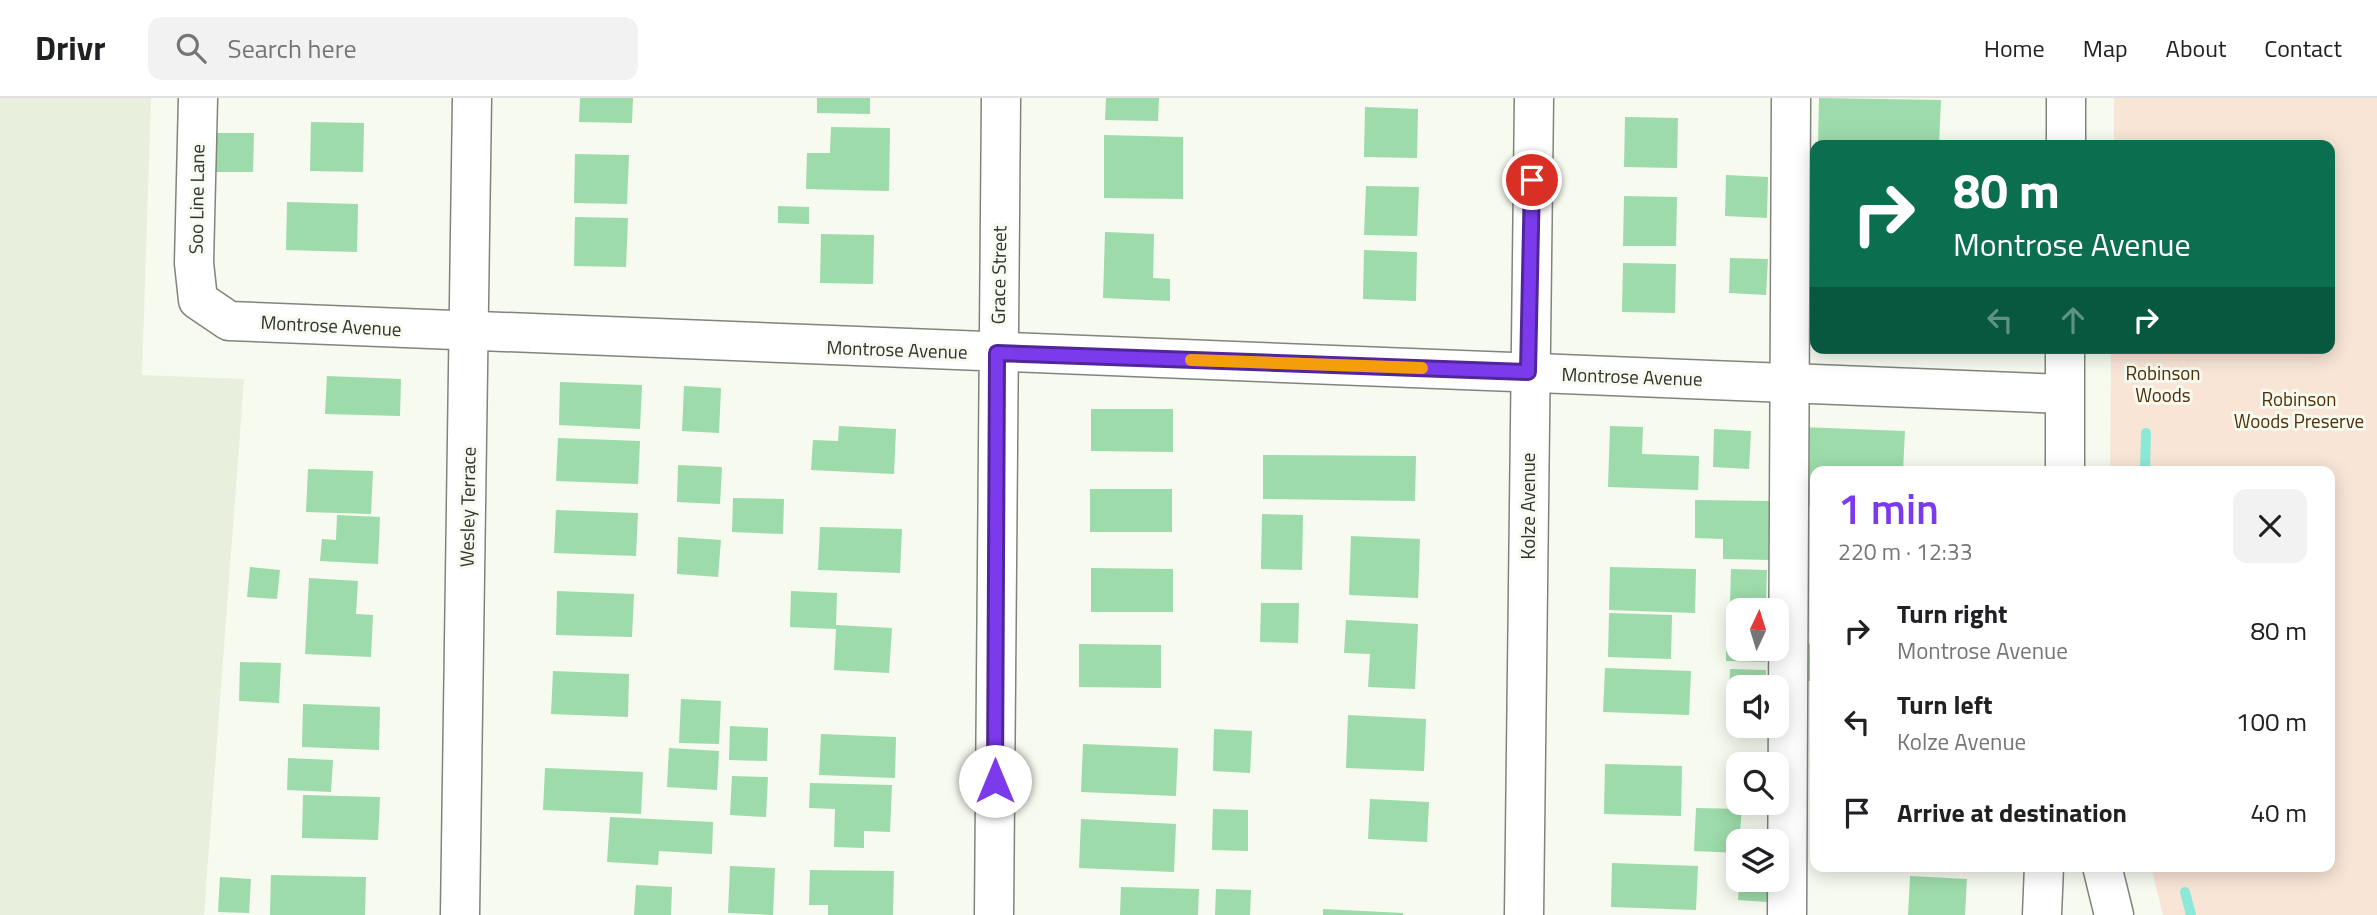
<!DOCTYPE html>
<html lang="en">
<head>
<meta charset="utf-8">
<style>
	body { margin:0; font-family:"Titillium Web",sans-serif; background:#f2f2f2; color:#202124; height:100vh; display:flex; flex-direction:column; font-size:26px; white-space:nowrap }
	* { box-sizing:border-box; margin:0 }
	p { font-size:23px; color:#757577 }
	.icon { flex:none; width:38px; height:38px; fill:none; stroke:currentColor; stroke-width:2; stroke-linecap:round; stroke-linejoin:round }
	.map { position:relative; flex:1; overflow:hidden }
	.drawer { position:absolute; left:1810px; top:368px; width:525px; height:406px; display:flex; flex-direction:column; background:#fff; border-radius:14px; box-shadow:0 4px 18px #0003 }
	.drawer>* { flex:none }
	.hud { position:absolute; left:1810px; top:42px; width:525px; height:214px; border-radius:14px; box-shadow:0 4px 18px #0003; background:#0b6e4f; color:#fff; overflow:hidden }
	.needle { width:46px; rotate:4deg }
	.tools { position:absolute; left:1726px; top:500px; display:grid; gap:14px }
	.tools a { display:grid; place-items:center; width:63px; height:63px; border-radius:14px; background:#fff; box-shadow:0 4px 18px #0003; font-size:35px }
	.pin { position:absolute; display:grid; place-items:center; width:60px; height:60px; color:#fff; margin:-30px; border:4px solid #fff; border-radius:50%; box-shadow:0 2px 7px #0007 }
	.me { position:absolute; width:77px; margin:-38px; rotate:0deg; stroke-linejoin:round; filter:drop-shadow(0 0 5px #0008) }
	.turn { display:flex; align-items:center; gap:24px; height:147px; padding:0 28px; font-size:32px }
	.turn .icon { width:91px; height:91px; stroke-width:2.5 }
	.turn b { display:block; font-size:49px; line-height:60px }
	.lanes { display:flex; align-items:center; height:66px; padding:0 28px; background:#0003; justify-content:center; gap:35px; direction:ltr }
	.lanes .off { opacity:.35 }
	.round { display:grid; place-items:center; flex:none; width:74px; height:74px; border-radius:14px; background:#f2f2f2 }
	.overview { display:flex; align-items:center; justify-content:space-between; height:119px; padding:0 28px }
	h1 { font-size:42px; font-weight:600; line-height:52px; color:#7c3aed }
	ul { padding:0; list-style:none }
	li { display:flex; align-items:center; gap:21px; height:91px; padding:0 28px }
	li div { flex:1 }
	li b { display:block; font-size:26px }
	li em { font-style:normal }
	header { display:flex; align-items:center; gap:42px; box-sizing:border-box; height:98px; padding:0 35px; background:#fff; border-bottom:2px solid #e0e0e0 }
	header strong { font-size:33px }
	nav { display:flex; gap:38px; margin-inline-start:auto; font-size:24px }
	.search { width:490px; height:63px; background:#f2f2f2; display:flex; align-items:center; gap:18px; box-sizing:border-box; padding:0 24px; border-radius:14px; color:#757577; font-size:26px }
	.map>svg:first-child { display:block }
</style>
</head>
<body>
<header>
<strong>Drivr</strong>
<div class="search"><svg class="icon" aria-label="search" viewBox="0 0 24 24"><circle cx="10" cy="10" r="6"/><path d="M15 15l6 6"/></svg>Search here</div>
<nav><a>Home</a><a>Map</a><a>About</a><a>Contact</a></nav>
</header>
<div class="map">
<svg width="2377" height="817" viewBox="0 0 2377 817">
	<rect width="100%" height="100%" fill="#f7faef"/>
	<polygon fill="#e9efdd" points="0,0 151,0 142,277 244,281 204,817 0,817"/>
	<polygon fill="#f8e5d6" points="2114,0 2377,0 2377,817 2163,817 2151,768 2329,768 2329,373 2110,373 2111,250 2329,250 2329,47 2114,47"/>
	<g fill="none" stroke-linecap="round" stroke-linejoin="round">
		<g stroke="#8de9d7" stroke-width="10">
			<polyline points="2145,373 2146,335"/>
			<polyline points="2185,794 2191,817"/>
		</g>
	</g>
	<g fill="#9ddbaa">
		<polygon points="580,0 633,0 632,25 579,24"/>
		<polygon points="817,0 870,0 870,16 817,15"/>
		<polygon points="1106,0 1159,0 1158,23 1105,22"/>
		<polygon points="1819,0 1941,2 1939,47 1818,47"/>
		<polygon points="1365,9 1418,11 1417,60 1364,59"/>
		<polygon points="1625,19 1678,20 1677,70 1624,69"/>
		<polygon points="311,24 364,25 363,74 310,73"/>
		<polygon points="831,29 890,30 889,93 806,91 807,55 830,55"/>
		<polygon points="216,35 254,35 253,74 216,74"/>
		<polygon points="1104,37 1183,39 1183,101 1104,100"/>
		<polygon points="575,56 629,57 627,106 574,105"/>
		<polygon points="1726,77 1768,79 1767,120 1725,118"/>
		<polygon points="1366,88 1419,89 1417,138 1364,137"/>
		<polygon points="1624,98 1677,99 1676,148 1623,148"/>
		<polygon points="287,104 358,106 357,154 286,152"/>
		<polygon points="778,108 809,109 809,126 778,125"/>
		<polygon points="575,119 628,120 626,169 574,168"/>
		<polygon points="1105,134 1154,136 1153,180 1170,181 1170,203 1103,200"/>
		<polygon points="821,136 874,137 873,186 820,185"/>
		<polygon points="1364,152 1417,154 1416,203 1363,201"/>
		<polygon points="1730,160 1768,161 1766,197 1729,195"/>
		<polygon points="1623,165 1676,166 1675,215 1622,214"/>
		<polygon points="327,278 401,281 400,318 325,316"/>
		<polygon points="560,284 642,287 640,331 559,327"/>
		<polygon points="684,288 721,290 719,335 682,333"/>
		<polygon points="1091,311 1173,311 1173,354 1091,353"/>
		<polygon points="839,328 896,331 894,376 811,372 813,342 838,343"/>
		<polygon points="1610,328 1643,329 1642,356 1699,358 1698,392 1608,389"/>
		<polygon points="1801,329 1905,333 1903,373 1815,373 1815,408 1797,407"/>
		<polygon points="1714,331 1751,333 1749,371 1713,369"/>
		<polygon points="558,340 640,343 638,386 556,383"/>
		<polygon points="1263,357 1416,358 1415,403 1263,401"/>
		<polygon points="678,367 722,369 720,406 677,404"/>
		<polygon points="308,371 373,373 371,416 306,414"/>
		<rect x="1090" y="391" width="82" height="43"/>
		<polygon points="733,400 784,401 783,436 732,434"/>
		<polygon points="1695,402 1772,403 1771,462 1723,461 1723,441 1695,440"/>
		<polygon points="556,412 638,415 636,458 554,455"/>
		<polygon points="1262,416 1303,417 1302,472 1261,471"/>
		<polygon points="337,417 380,419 378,466 320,463 322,441 336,442"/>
		<polygon points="820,429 902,431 900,475 818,472"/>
		<polygon points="1351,438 1420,441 1418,500 1349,497"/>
		<polygon points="678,439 721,442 718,479 677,476"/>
		<polygon points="250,469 280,472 277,501 247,499"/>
		<polygon points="1610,469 1696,471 1695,515 1609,512"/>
		<polygon points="1091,470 1173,471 1173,514 1091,514"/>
		<polygon points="1731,471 1767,472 1766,507 1730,506"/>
		<polygon points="309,480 358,483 356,516 373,517 371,559 305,556"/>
		<polygon points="557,493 634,496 632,539 556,537"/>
		<polygon points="791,493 837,495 836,527 892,530 889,575 834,572 836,531 790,529"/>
		<polygon points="1261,505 1299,505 1298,545 1260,544"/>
		<polygon points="1609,515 1672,517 1671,561 1608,559"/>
		<polygon points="1346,522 1418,526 1415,591 1368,589 1370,556 1344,555"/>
		<polygon points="1726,528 1738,528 1738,551 1766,551 1766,564 1726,563"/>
		<polygon points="1800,545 1815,546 1815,583 1800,583"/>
		<polygon points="1079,546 1161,547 1161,590 1079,589"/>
		<polygon points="240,564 281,565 279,605 239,603"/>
		<polygon points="1605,570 1691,573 1689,617 1603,614"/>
		<polygon points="1730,571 1766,572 1766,590 1738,590 1738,605 1729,605"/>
		<polygon points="553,573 629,576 628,619 551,616"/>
		<polygon points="681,601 721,603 719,646 679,645"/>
		<polygon points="303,606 380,609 379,652 302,649"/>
		<polygon points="1348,617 1426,621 1424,673 1346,670"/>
		<polygon points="730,628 768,630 767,663 729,662"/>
		<polygon points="1214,631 1252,633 1250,675 1213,673"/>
		<polygon points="821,636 896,639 895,680 819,677"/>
		<polygon points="1083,646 1178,650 1176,698 1081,694"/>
		<polygon points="669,650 719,653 717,692 667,689"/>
		<polygon points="288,660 333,662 331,694 287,692"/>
		<polygon points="1605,666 1682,668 1681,718 1604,716"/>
		<polygon points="545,670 643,674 641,716 543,712"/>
		<polygon points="732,678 768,679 766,719 730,717"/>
		<polygon points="810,685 892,687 890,734 864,733 864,750 834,749 835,711 809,710"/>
		<polygon points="303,697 380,699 378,742 302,740"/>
		<polygon points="1370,701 1429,704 1427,744 1368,741"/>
		<polygon points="1696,710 1742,711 1738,755 1694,753"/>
		<polygon points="1213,711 1248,712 1248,753 1212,752"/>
		<polygon points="610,719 713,724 712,756 659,753 658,767 607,764"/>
		<polygon points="1081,721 1176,726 1174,774 1079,770"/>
		<polygon points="1612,765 1698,768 1696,812 1611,809"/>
		<polygon points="730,768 775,770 773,817 728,815"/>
		<polygon points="810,772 894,773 893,817 828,817 828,807 809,807"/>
		<polygon points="271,777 366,779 365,817 270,817"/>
		<polygon points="1910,778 1967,781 1965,817 1908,817"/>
		<polygon points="220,779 251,781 249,815 218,814"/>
		<polygon points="1739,782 1768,782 1767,804 1738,802"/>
		<polygon points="636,787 672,789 671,817 634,817"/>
		<polygon points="1121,789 1199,791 1198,817 1120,817"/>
		<polygon points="1216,791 1251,792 1250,817 1215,817"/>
		<polygon points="1323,811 1403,815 1403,817 1323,817"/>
	</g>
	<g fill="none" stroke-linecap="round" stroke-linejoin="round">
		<g stroke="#81847b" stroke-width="41">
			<g id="minor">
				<polyline points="198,0 194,165 198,202 229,223 2064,296"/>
				<polyline points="460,817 472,0"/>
				<polyline points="994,817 1001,0"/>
				<polyline points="1524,817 1534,0"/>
				<polyline points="1787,817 1791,0"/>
				<polyline points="2042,817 2044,768"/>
			</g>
		</g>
		<g stroke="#81847b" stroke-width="41">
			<g id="major">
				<polyline points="2066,47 2066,0"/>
				<polyline points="2065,250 2065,373"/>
				<polyline points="2102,768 2114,817"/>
			</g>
		</g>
		<use href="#minor" stroke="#fff" stroke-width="38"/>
		<use href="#major" stroke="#fff" stroke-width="38"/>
	</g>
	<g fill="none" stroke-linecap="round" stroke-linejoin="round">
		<g stroke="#51269a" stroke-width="18">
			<polyline id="route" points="995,683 997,255 1528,274 1532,82"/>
		</g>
		<use href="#route" stroke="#7c3aed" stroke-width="12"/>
		<polyline stroke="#f59e0b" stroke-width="12" points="1191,262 1422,270"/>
	</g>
	<g text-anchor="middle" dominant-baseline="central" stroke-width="6" stroke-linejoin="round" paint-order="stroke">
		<g font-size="19" fill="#31322e" stroke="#f7faef">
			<text transform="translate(196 101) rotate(-89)">Soo Line Lane</text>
			<text transform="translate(998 177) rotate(-89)">Grace Street</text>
			<text transform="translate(331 227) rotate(3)">Montrose Avenue</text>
			<text transform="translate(897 251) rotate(2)">Montrose Avenue</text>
			<text transform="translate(1632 278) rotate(2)">Montrose Avenue</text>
			<text transform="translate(1527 408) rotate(-90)">Kolze Avenue</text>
			<text transform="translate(467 409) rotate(-89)">Wesley Terrace</text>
		</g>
		<g font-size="19" fill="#522d05" stroke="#f7faef">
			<text x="2163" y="274">Robinson<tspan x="2163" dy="22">Woods</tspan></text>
			<text x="2299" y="300">Robinson<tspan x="2299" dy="22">Woods Preserve</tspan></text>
		</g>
	</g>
</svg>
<div class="tools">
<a><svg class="needle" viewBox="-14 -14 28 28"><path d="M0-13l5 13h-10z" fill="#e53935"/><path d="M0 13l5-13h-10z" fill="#757577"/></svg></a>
<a><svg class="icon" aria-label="sound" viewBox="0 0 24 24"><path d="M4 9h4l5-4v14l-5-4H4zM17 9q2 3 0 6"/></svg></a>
<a><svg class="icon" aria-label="search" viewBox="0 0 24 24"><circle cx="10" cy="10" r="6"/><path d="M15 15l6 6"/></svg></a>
<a><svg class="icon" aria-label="layers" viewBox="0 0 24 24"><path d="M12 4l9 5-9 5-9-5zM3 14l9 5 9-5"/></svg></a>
</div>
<div class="pin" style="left:1532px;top:82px;background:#d93025"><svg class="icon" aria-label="arrive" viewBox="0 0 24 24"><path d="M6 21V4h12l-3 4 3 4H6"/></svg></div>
<svg class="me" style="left:995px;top:683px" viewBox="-20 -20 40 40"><circle r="19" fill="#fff"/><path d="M0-13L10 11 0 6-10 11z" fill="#7c3aed"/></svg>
<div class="hud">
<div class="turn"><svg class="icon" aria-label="right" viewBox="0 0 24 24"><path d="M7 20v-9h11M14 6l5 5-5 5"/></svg><div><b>80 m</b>Montrose Avenue</div></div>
<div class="lanes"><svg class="icon off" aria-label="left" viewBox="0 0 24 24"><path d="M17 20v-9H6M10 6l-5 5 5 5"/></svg><svg class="icon off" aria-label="ahead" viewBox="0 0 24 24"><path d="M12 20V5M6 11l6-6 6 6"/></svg><svg class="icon" aria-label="right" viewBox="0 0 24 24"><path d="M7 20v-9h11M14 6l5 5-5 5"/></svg></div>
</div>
<section class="drawer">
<div class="overview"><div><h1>1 min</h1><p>220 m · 12:33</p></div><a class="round"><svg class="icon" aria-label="close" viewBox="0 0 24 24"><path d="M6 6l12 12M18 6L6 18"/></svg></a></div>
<ul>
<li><svg class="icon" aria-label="right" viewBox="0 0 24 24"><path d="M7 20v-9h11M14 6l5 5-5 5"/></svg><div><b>Turn right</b><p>Montrose Avenue</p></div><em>80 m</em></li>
<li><svg class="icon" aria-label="left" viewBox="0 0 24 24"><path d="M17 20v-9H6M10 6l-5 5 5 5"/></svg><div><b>Turn left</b><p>Kolze Avenue</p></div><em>100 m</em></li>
<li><svg class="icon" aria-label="arrive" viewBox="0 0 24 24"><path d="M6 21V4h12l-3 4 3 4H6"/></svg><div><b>Arrive at destination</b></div><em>40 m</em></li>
</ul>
</section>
</div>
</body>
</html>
